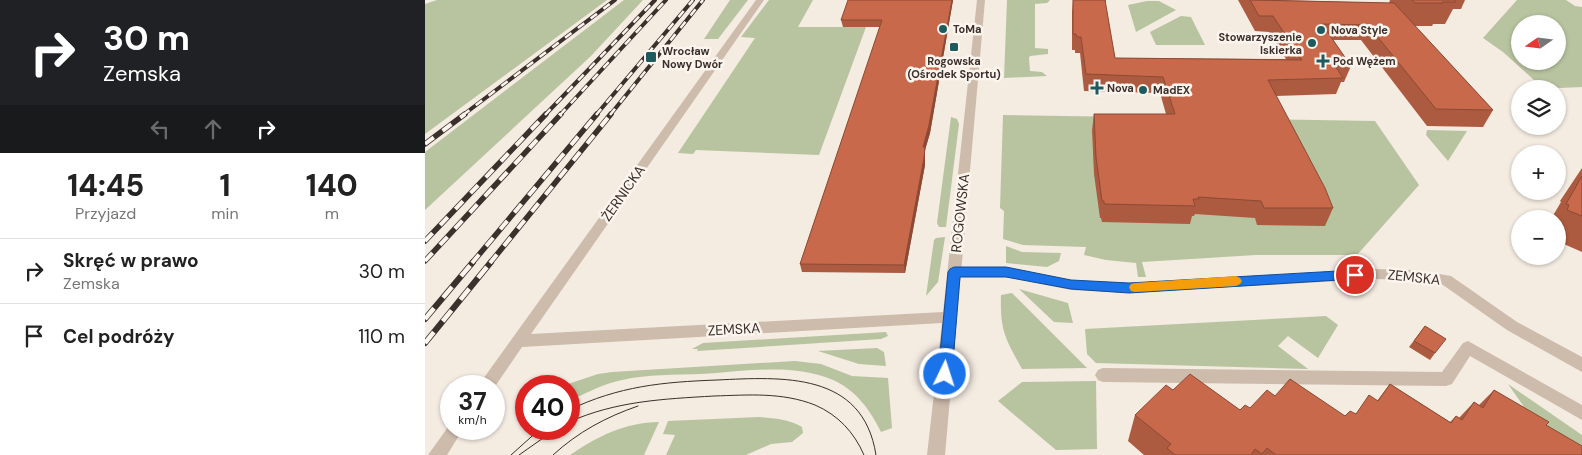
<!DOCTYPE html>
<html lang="pl">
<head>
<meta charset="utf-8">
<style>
	body { margin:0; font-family:"DM Sans",sans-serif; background:#f6f6f6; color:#222; height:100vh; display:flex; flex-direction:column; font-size:19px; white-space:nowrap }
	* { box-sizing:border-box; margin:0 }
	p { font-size:16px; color:#767676 }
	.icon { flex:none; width:28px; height:28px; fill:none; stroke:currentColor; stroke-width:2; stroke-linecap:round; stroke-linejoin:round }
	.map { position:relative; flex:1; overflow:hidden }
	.details { display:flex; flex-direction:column; background:#fff; width:425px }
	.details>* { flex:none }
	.guide { background:#202124; color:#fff; overflow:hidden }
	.needle { width:32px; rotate:256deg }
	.controls { position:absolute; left:1086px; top:15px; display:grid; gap:10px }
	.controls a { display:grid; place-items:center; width:55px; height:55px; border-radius:50%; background:#fff; box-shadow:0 1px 4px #0004; font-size:25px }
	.speed { position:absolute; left:15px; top:375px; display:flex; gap:10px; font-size:25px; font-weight:700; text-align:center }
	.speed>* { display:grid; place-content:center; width:65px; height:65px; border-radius:50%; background:#fff; box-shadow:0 1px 4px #0004; line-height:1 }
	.speed small { font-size:12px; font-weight:400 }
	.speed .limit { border:8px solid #d22; background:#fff; color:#111 }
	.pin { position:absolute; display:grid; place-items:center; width:42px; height:42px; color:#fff; margin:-21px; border:2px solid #fff; border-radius:50%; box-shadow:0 1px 5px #0007 }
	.me { position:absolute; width:55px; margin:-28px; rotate:4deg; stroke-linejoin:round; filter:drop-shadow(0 0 4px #0008) }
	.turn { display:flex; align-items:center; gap:18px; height:105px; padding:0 20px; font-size:22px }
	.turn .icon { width:65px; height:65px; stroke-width:2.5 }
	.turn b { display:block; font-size:35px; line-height:42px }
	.lanes { display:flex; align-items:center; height:48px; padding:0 20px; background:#0003; justify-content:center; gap:25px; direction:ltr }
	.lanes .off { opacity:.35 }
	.eta { display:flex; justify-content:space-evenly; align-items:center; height:85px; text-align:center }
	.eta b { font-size:30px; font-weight:800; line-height:35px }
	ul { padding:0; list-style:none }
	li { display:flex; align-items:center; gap:15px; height:65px; padding:0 20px; border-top:1px solid #e0e0e0 }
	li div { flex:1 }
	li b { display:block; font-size:19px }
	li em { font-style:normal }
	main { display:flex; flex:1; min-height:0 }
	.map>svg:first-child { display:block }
</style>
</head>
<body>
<main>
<section class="details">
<div class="guide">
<div class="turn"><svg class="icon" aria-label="right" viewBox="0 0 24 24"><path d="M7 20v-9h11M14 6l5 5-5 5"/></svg><div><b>30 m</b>Zemska</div></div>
<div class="lanes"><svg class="icon off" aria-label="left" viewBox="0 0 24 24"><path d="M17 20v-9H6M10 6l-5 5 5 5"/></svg><svg class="icon off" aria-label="ahead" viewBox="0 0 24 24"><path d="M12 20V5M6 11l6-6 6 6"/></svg><svg class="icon" aria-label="right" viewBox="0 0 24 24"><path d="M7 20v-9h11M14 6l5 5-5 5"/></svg></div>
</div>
<div class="eta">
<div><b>14:45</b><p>Przyjazd</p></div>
<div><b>1</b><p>min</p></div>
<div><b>140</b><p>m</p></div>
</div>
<ul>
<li><svg class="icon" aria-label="right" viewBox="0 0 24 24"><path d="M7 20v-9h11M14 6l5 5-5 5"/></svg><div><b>Skręć w prawo</b><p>Zemska</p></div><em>30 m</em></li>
<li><svg class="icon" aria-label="arrive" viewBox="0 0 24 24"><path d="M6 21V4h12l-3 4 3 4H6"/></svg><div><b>Cel podróży</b></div><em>110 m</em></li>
</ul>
</section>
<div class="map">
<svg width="1157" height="455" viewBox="0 0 1157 455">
	<rect width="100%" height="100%" fill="#f4ebe1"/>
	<g fill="#b8c4a0" fill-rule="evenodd">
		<polygon points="12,0 182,0 0,134 0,4"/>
		<polygon points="199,0 218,0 166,56 0,210 0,152"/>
		<polygon points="305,0 323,0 293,39 279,39"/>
		<polygon points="344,0 388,0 373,27 441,27 394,155 271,150 268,154 253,153 330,38 316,37"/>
		<polygon points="582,0 625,0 622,3 610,4 610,48 623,49 623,54 605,56 604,58 605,71 617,72 622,76 579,78"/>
		<path d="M1092,0H1141L1150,6L1157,7V87L1134,88L1109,80L1078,52L1058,38ZM1095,24H1132V61H1095Z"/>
		<polygon points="722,1 734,1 751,10 711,32 703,5"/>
		<polygon points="756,16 766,17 780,45 731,45 725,32"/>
		<polygon points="578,115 950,121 994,185 932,255 831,255 717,262 721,277 713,277 711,263 681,260 659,255 661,247 598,245 578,239 579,211 575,208"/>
		<polygon points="526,117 532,119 534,124 521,227 514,227 512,223"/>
		<polygon points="1002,130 1042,131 1023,161 1001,135"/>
		<polygon points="520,237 513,282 501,296 509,240 511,238"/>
		<polygon points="581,246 597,252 636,253 634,261 622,267 581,263"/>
		<polygon points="594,289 643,303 648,323 629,322"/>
		<path d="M587,293L662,368L597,369C580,338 575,331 576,295Z"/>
		<polygon points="901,316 913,325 893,358 863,336 853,346 883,369 671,363 662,354 660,329"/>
		<polygon points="461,332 463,336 456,339 272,351 273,349 267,349 278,343"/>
		<polygon points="452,348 459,352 461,366 434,364 393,351"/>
		<path d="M370,361L396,364L427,376L463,378L467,428L456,432C446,411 431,390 408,380C367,362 319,372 276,374C250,375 223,374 197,380C178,384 161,393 144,401V386H137L173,374L187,372Z"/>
		<polygon points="671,381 672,449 631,450 573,401 597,382"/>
		<polygon points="1083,384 1157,435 1157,455 1106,417"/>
		<path d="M334,417C348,418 364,419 377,427L378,433L367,442L346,444L321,455H241L250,435L238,434L243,421Z"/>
		<path d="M234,422L219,455H145C171,437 201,422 234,422Z"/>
	</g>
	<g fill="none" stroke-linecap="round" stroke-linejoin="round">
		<g fill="#cdbbac" fill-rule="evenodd">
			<polygon points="529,267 581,267 646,280 703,283 949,269 990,270 1026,276 1092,322 1157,357 1157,372 1082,330 1018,285 990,280 949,279 703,293 646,290 581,277 529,277 524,276 522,272 524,268"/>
			<polygon points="1043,341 1157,405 1157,420 1045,356 1027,384 1021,386 678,382 673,380 670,375 673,370 678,368 1017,372 1038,343"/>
		</g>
		<g fill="#cdbbac" fill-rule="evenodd">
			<polygon points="331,0 339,0 106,334 518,312 552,0 560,0 520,455 502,455 517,323 97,347 69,388 53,386"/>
			<polygon points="26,423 26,429 38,429 22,455 3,455"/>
		</g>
		<g stroke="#3b302b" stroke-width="1">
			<path d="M144,410C194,386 238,382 292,380C357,377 438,371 451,455"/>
			<path d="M144,422C191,401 238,399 289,396C323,395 357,392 390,405C413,415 429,432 439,455"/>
			<polyline points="86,455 115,429"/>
			<polyline points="94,455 131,429"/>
			<path d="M128,455C153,432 181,417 213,406"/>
		</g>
		<g stroke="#3b302b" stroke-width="4">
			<g id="rail-far2">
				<polyline points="38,115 190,0"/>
				<polyline points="120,115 230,0"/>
				<polyline points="135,115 241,0"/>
				<polyline points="171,115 268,0"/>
				<polyline points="185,115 278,0"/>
			</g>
		</g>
		<g stroke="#3b302b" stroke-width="5.5">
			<g id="rail-far1">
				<polyline points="0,144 40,114"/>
				<polyline points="0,241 121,114"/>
				<polyline points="0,261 136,114"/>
				<polyline points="47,263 172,114"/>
				<polyline points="65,263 186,114"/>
			</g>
		</g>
		<g stroke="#3b302b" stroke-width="6">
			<g id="rail">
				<polyline points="0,319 48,262"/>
				<polyline points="0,343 66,262"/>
			</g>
		</g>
		<use href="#rail-far2" stroke="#fbf5ee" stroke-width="2.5" stroke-dasharray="8" stroke-linecap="butt"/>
		<use href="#rail-far1" stroke="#fbf5ee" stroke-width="4" stroke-dasharray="11" stroke-linecap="butt"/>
		<use href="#rail" stroke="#fbf5ee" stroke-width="4.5" stroke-dasharray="14" stroke-linecap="butt"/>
	</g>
	<g fill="#ac5a40">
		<polygon points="528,0 505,133 500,150 500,165 480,273 377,272 375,264 455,27 418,27 416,20"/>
		<polygon points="648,0 681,0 680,4 690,58 861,59 844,32 830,31 813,0 852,0 964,3 965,0 1040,0 1036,9 1028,9 1020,24 1008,24 1007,26 990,26 1068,110 1058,127 1002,126 936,40 908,40 926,66 919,82 916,82 911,94 851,96 908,208 900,226 832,225 830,218 770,214 769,216 767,216 765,224 677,222 676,218 675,218 669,174 667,130 669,114 741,114 735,93 659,91 655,53 650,53 650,50 647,50 647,12"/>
		<polygon points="1157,168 1157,252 1132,241 1132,219 1126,219 1136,202 1135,201"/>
		<polygon points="1000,326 1010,353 1005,360 984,347"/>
		<polygon points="965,384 1025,422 1031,416 1034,418 1049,402 1054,405 1069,390 1121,425 1157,455 719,455 703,441 710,415 748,390 815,410 825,408 850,396 920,416 930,414 952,401"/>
	</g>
	<polygon fill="#8c4a34" points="527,0 528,0 505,133 500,150 500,165 480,273 479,265 498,147"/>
	<g fill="#c8694b" stroke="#8c4a34">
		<polygon points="423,0 527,0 504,125 498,147 500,147 499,158 479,265 375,264 457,20 416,20"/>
		<polygon points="648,0 680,0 690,58 877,60 848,16 834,16 825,0 969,3 1068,110 1011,109 943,25 897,24 926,66 910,66 918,78 843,80 900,188 908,208 839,208 836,201 773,197 774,199 768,199 770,206 679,204 679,201 677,201 671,157 669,114 750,114 738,77 661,74 656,37 652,37 651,34 648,34"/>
		<polygon points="987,0 1029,0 1031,2 1017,2 1018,3 990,3"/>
		<polygon points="1157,176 1157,216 1142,210 1144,205 1141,204"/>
		<polygon points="1000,326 1021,339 1010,353 989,341"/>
		<polygon points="765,374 815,410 820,405 825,408 842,390 850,396 865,379 920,416 925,411 931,414 944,395 953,401 965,384 1026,423 1031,416 1037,420 1049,402 1058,408 1069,390 1124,422 1121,425 1157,446 1157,455 851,455 842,448 837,454 830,449 826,455 750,455 742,448 746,444 710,415 741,385 748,390"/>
	</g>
	<polygon fill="#1a73e8" stroke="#114b97" points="529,267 581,267 646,280 704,283 930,270 934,271 936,275 934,278 930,279 704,293 646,289 581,277 535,277 527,374 525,378 520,380 515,378 513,374 523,272 525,269"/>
	<polygon fill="#f59e0b" points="811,276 815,278 817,281 815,284 811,286 710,292 706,291 704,287 706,284 710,283"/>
	<g fill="#1f5a5e" stroke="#fbf5ee" stroke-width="2">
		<circle cx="518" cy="29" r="5"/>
		<circle cx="896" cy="30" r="5"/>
		<circle cx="887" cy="43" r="5"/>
		<rect x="524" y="42" width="10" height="10" rx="2.5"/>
		<rect x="220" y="51" width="12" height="12" rx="2.5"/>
		<path d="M895.5 53.5h5v5h5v5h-5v5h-5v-5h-5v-5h5z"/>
		<path d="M669.5 80.5h5v5h5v5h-5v5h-5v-5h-5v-5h5z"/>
		<circle cx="718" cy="90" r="5"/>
	</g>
	<g text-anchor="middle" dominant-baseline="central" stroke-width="5" stroke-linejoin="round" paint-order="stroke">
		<g font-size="11" font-weight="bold" fill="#3b302b" stroke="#fbf5ee" text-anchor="start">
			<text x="528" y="29">ToMa</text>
			<text x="906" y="30">Nova Style</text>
			<text x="877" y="37" text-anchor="end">Stowarzyszenie<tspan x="877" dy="13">Iskierka</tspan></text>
			<text x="237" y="51">Wrocław<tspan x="237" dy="13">Nowy Dwór</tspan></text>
			<text x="529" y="61" text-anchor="middle">Rogowska<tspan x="529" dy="13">(Ośrodek Sportu)</tspan></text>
			<text x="908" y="61">Pod Wężem</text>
			<text x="682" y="88">Nova</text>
			<text x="728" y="90">MadEX</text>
		</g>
		<g font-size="14" fill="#3b302b" stroke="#fbf5ee">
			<text transform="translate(198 193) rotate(-55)">ŻERNICKA</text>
			<text transform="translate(535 213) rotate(-84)">ROGOWSKA</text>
			<text transform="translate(989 277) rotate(6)">ZEMSKA</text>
			<text transform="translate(309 329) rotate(-3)">ZEMSKA</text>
		</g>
	</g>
</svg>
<div class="controls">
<a><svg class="needle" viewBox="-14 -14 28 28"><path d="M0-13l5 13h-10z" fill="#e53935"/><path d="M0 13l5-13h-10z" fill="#767676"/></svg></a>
<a><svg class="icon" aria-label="layers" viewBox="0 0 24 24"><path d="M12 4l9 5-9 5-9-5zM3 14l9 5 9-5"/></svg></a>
<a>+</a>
<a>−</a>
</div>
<div class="speed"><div>37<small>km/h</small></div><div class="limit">40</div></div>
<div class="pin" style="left:930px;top:275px;background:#d93025"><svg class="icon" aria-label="arrive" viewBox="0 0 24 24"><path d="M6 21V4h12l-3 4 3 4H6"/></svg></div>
<svg class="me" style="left:520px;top:374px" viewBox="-20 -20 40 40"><circle r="17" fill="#1a73e8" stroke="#fff" stroke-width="3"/><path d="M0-11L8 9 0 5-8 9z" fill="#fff"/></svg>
</div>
</main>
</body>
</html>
